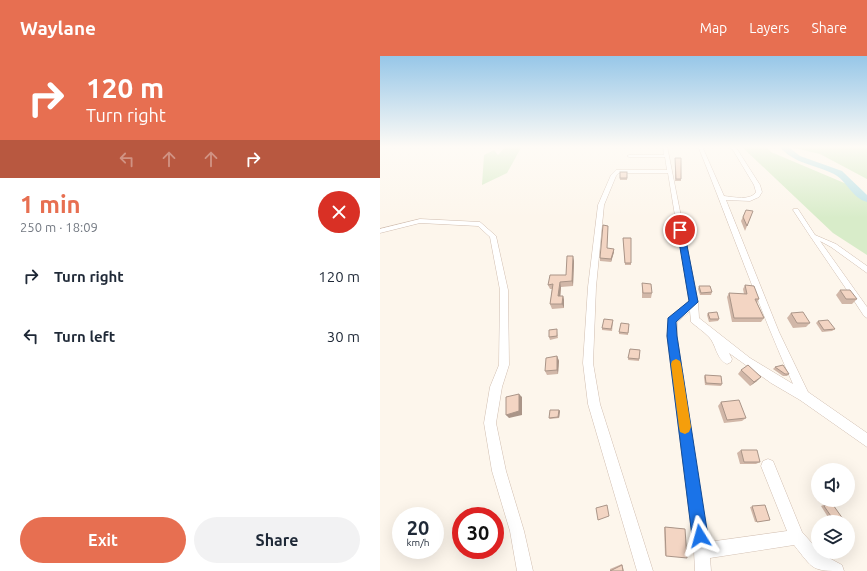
<!DOCTYPE html>
<html lang="en">
<head>
<meta charset="utf-8">
<style>
	body { margin:0; font-family:Ubuntu,sans-serif; background:#f2f2f3; color:#1f2937; height:100vh; display:flex; flex-direction:column; font-size:15px; white-space:nowrap }
	* { box-sizing:border-box; margin:0 }
	p { font-size:13px; color:#747a83 }
	.icon { flex:none; width:22px; height:22px; fill:none; stroke:currentColor; stroke-width:2; stroke-linecap:round; stroke-linejoin:round }
	.map { position:relative; flex:1; overflow:hidden }
	.sheet { display:flex; flex-direction:column; background:#fff; width:380px }
	.sheet>* { flex:none }
	.hud { background:#e76f51; color:#fff; overflow:hidden }
	.controls { position:absolute; left:431px; top:407px; display:grid; gap:8px }
	.controls a { display:grid; place-items:center; width:44px; height:44px; border-radius:50%; background:#fff; box-shadow:0 4px 16px #0002; font-size:20px }
	.speed { position:absolute; left:12px; top:451px; display:flex; gap:8px; font-size:20px; font-weight:700; text-align:center }
	.speed>* { display:grid; place-content:center; width:52px; height:52px; border-radius:50%; background:#fff; box-shadow:0 4px 16px #0002; line-height:1 }
	.speed small { font-size:10px; font-weight:400 }
	.speed .limit { border:6px solid #d22; background:#fff; color:#111 }
	.pin { position:absolute; display:grid; place-items:center; width:34px; height:34px; color:#fff; margin:-17px; border:2px solid #fff; border-radius:50%; box-shadow:0 1px 4px #0007 }
	.me { position:absolute; width:44px; margin:-22px; rotate:352deg; stroke-linejoin:round; filter:drop-shadow(0 0 3px #0008) }
	.turn { display:flex; align-items:center; gap:14px; height:84px; padding:0 20px; font-size:18px }
	.turn .icon { width:52px; height:52px; stroke-width:2.5 }
	.turn b { display:block; font-size:28px; line-height:34px }
	.lanes { display:flex; align-items:center; height:38px; padding:0 20px; background:#0003; justify-content:center; gap:20px; direction:ltr }
	.lanes .off { opacity:.35 }
	.round { display:grid; place-items:center; flex:none; width:42px; height:42px; border-radius:21px; background:#f2f2f3 }
	.headline { display:flex; align-items:center; justify-content:space-between; height:68px; padding:0 20px }
	h1 { font-size:24px; font-weight:700; line-height:30px; color:#e76f51 }
	.primary-button { display:flex; gap:8px; margin-top:auto; padding:8px 20px }
	.primary-button a { flex:1; height:46px; border-radius:24px; background:#e76f51; color:#fff; font-size:16px; font-weight:700; line-height:46px; text-align:center }
	.primary-button a+a { background:#f2f2f3; color:#1f2937 }
	ul { padding:0; list-style:none }
	li { display:flex; align-items:center; gap:12px; height:60px; padding:0 20px }
	li div { flex:1 }
	li b { display:block; font-size:15px }
	li em { font-style:normal }
	header { display:flex; align-items:center; gap:24px; box-sizing:border-box; height:56px; padding:0 20px; background:#e76f51; color:#fff }
	header strong { font-size:19px }
	nav { display:flex; gap:22px; margin-inline-start:auto; font-size:14px }
	main { display:flex; flex:1; min-height:0 }
	.map>svg:first-child { display:block }
</style>
</head>
<body>
<header>
<strong>Waylane</strong>
<nav><a>Map</a><a>Layers</a><a>Share</a></nav>
</header>
<main>
<section class="sheet">
<div class="hud">
<div class="turn"><svg class="icon" aria-label="right" viewBox="0 0 24 24"><path d="M7 20v-9h11M14 6l5 5-5 5"/></svg><div><b>120 m</b>Turn right</div></div>
<div class="lanes"><svg class="icon off" aria-label="left" viewBox="0 0 24 24"><path d="M17 20v-9H6M10 6l-5 5 5 5"/></svg><svg class="icon off" aria-label="ahead" viewBox="0 0 24 24"><path d="M12 20V5M6 11l6-6 6 6"/></svg><svg class="icon off" aria-label="ahead" viewBox="0 0 24 24"><path d="M12 20V5M6 11l6-6 6 6"/></svg><svg class="icon" aria-label="right" viewBox="0 0 24 24"><path d="M7 20v-9h11M14 6l5 5-5 5"/></svg></div>
</div>
<div class="headline"><div><h1>1 min</h1><p>250 m · 18:09</p></div><a class="round" style="background:#d93025;color:#fff"><svg class="icon" aria-label="close" viewBox="0 0 24 24"><path d="M6 6l12 12M18 6L6 18"/></svg></a></div>
<ul>
<li><svg class="icon" aria-label="right" viewBox="0 0 24 24"><path d="M7 20v-9h11M14 6l5 5-5 5"/></svg><div><b>Turn right</b></div><em>120 m</em></li>
<li><svg class="icon" aria-label="left" viewBox="0 0 24 24"><path d="M17 20v-9H6M10 6l-5 5 5 5"/></svg><div><b>Turn left</b></div><em>30 m</em></li>
</ul>
<div class="primary-button"><a>Exit</a><a>Share</a></div>
</section>
<div class="map">
<svg width="487" height="515" viewBox="0 0 487 515">
	<rect width="100%" height="100%" fill="#fdf6ec"/>
	<g fill="#d8ecc9">
		<polygon points="126,90 142,90 127,117 102,129 104,99 114,94 118,99"/>
		<polygon points="361,90 386,90 391,96 469,129 480,141 487,145 487,199 453,177"/>
		<polygon points="406,90 487,90 487,123 440,98"/>
	</g>
	<g fill="none" stroke-linecap="round" stroke-linejoin="round">
		<path fill="#bfe3e8" fill-rule="evenodd" d="M399,90H407L420,100L462,115L487,139V146C472,142 467,125 454,118C434,108 414,108 399,90Z"/>
		<g stroke="#d1beb0" stroke-width="1">
			<g id="minor">
				<path d="M283,90H287L289,100L318,246L319,262L370,302L413,328C378,250 350,169 318,90H322L344,140C353,141 371,145 376,136L374,129L353,94L348,90H352L357,93L380,129L382,136L379,141L370,145L346,144L399,276L428,336L487,377V391L420,344L391,327L349,297L352,303L351,306L347,308C336,303 336,288 329,281C323,275 317,271 311,266L310,255L297,266V280L328,486L407,475L381,410L383,405L388,403L393,405L422,476L438,494V496L462,509L464,515C431,515 434,514 414,489L330,502L331,515H315L314,495L287,280L289,262L309,245L288,117H239L236,120L224,149L216,231L213,307L220,348L273,515H257L208,348L203,307L208,231L218,149L231,119L236,114H287L285,101H249L247,100L249,99H284Z"/>
				<path d="M414,153H418L435,179L456,188L487,210V217L451,191L440,185L487,251V262L484,260C461,224 436,190 413,154Z"/>
				<polygon points="40,163 100,166 116,180 128,234 129,309 122,331 116,367 126,415 144,475 153,515 137,515 130,475 112,415 104,367 110,331 119,309 120,234 110,181 98,170 40,167 0,177 0,173"/>
			</g>
		</g>
		<use href="#minor" fill="#fff" fill-rule="evenodd"/>
	</g>
	<g fill="#d1b7a8">
		<polygon points="295,102 301,123 301,125 295,125"/>
		<rect x="240" y="116" width="7" height="8"/>
		<polygon points="366,154 373,155 365,175 361,165"/>
		<polygon points="243,182 251,182 251,209 245,209"/>
		<polygon points="227,192 234,196 231,206 220,205 220,202"/>
		<polygon points="194,205 193,230 181,231 180,240 183,240 184,244 184,252 172,253 170,248 172,233 170,233 168,229 186,219"/>
		<polygon points="262,227 272,237 271,242 262,242"/>
		<polygon points="365,229 379,243 377,247 384,262 381,266 352,266 347,241 349,237 364,238 363,233"/>
		<polygon points="319,230 332,236 331,239 320,239 318,233"/>
		<polygon points="460,234 477,243 472,248 462,248 456,239"/>
		<polygon points="328,257 339,263 338,265 329,266 327,259"/>
		<polygon points="411,257 430,267 426,271 413,272 407,262"/>
		<polygon points="438,265 455,273 452,275 442,276 436,267"/>
		<polygon points="233,266 232,275 222,274 222,272"/>
		<polygon points="249,268 248,279 239,278 239,276"/>
		<polygon points="177,273 177,275 178,282 170,284 169,281"/>
		<polygon points="250,293 260,294 259,305 248,304"/>
		<polygon points="177,300 179,305 178,318 167,319 165,315"/>
		<polygon points="395,311 409,318 407,320 403,320 393,313"/>
		<polygon points="361,314 377,325 370,330 358,318"/>
		<polygon points="325,319 342,328 341,330 325,329 324,321"/>
		<polygon points="341,346 366,362 362,365 344,367 338,350"/>
		<polygon points="179,354 180,355 179,362 170,363 169,362"/>
		<polygon points="361,394 380,406 376,408 360,408 357,397"/>
		<polygon points="451,446 459,466 451,466 441,450 448,447"/>
		<polygon points="385,449 390,464 375,466 370,451"/>
		<polygon points="284,471 305,473 286,500 285,499"/>
		<polygon points="242,508 244,515 230,515 230,513"/>
	</g>
	<g fill="#aa9588">
		<polygon points="234,193 234,196 231,206 231,203"/>
		<polygon points="193,200 194,205 193,230 192,225"/>
		<polygon points="180,226 181,231 180,245 178,240"/>
		<polygon points="183,240 184,244 184,252 182,248"/>
		<polygon points="177,300 179,305 178,318 177,314"/>
		<polygon points="381,321 377,325 370,330 374,326"/>
		<polygon points="139,338 142,341 142,359 129,362 126,359"/>
		<polygon points="179,354 180,355 179,362 178,361"/>
	</g>
	<g fill="#f3d5c3" stroke="#aa9588">
		<polygon points="295,102 301,102 301,123 296,123"/>
		<rect x="240" y="116" width="7" height="6"/>
		<polygon points="366,154 373,155 367,170 363,161"/>
		<polygon points="223,169 228,170 227,192 234,193 231,203 220,202"/>
		<polygon points="243,182 251,182 251,207 245,207"/>
		<polygon points="187,200 193,200 192,225 180,226 178,240 183,240 182,248 170,248 173,228 168,229 170,219 186,219"/>
		<polygon points="262,227 271,228 272,237 263,237"/>
		<polygon points="365,229 374,230 379,243 375,243 384,262 354,262 349,237 367,238"/>
		<polygon points="319,230 330,230 332,236 321,237"/>
		<polygon points="460,234 470,234 477,243 466,243"/>
		<polygon points="337,256 339,263 330,263 328,257"/>
		<polygon points="423,256 430,267 417,267 411,257"/>
		<polygon points="224,263 233,264 231,273 222,272"/>
		<polygon points="448,264 455,273 444,274 438,265"/>
		<polygon points="241,267 249,268 248,277 239,276"/>
		<polygon points="177,273 177,280 169,281 169,274"/>
		<polygon points="250,293 260,294 259,303 248,302"/>
		<polygon points="177,300 177,314 165,315 166,302"/>
		<polygon points="368,309 381,321 374,326 361,314"/>
		<polygon points="403,309 409,318 405,318 395,311"/>
		<polygon points="325,319 341,320 342,328 326,327"/>
		<polygon points="139,338 139,355 126,359 126,341"/>
		<polygon points="359,344 366,362 347,364 341,346"/>
		<polygon points="170,354 179,354 178,361 169,362"/>
		<polygon points="361,394 377,394 380,406 364,406"/>
		<polygon points="451,446 463,463 459,466 455,466 444,450"/>
		<polygon points="227,449 229,460 218,464 216,452"/>
		<polygon points="385,449 390,464 377,466 372,450"/>
		<polygon points="285,471 305,473 307,502 286,500"/>
		<polygon points="242,509 243,515 230,515"/>
	</g>
	<linearGradient id="sky" x2="0" y2="1"><stop stop-color="#97c7e8"/><stop offset="0.56" stop-color="#fefbf6"/><stop offset="1" stop-color="#fefbf6" stop-opacity="0"/></linearGradient>
	<rect width="487" height="162" fill="url(#sky)"/>
	<polygon fill="#1a73e8" stroke="#114b97" points="298,172 304,174 318,246 296,266 297,280 328,480 325,485 320,487 315,485 312,480 287,280 288,262 309,245 297,174"/>
	<polygon fill="#f59e0b" points="296,303 300,305 301,308 311,371 309,376 305,378 300,376 299,371 291,308 292,305"/>
</svg>
<div class="controls">
<a><svg class="icon" aria-label="sound" viewBox="0 0 24 24"><path d="M4 9h4l5-4v14l-5-4H4zM17 9q2 3 0 6"/></svg></a>
<a><svg class="icon" aria-label="layers" viewBox="0 0 24 24"><path d="M12 4l9 5-9 5-9-5zM3 14l9 5 9-5"/></svg></a>
</div>
<div class="speed"><div>20<small>km/h</small></div><div class="limit">30</div></div>
<div class="pin" style="left:300px;top:174px;background:#d93025"><svg class="icon" aria-label="arrive" viewBox="0 0 24 24"><path d="M6 21V4h12l-3 4 3 4H6"/></svg></div>
<svg class="me" style="left:320px;top:480px" viewBox="-20 -20 40 40"><path d="M0-17L14 15 0 8-14 15z" fill="#1a73e8" stroke="#fff" stroke-width="4"/></svg>
</div>
</main>
</body>
</html>
